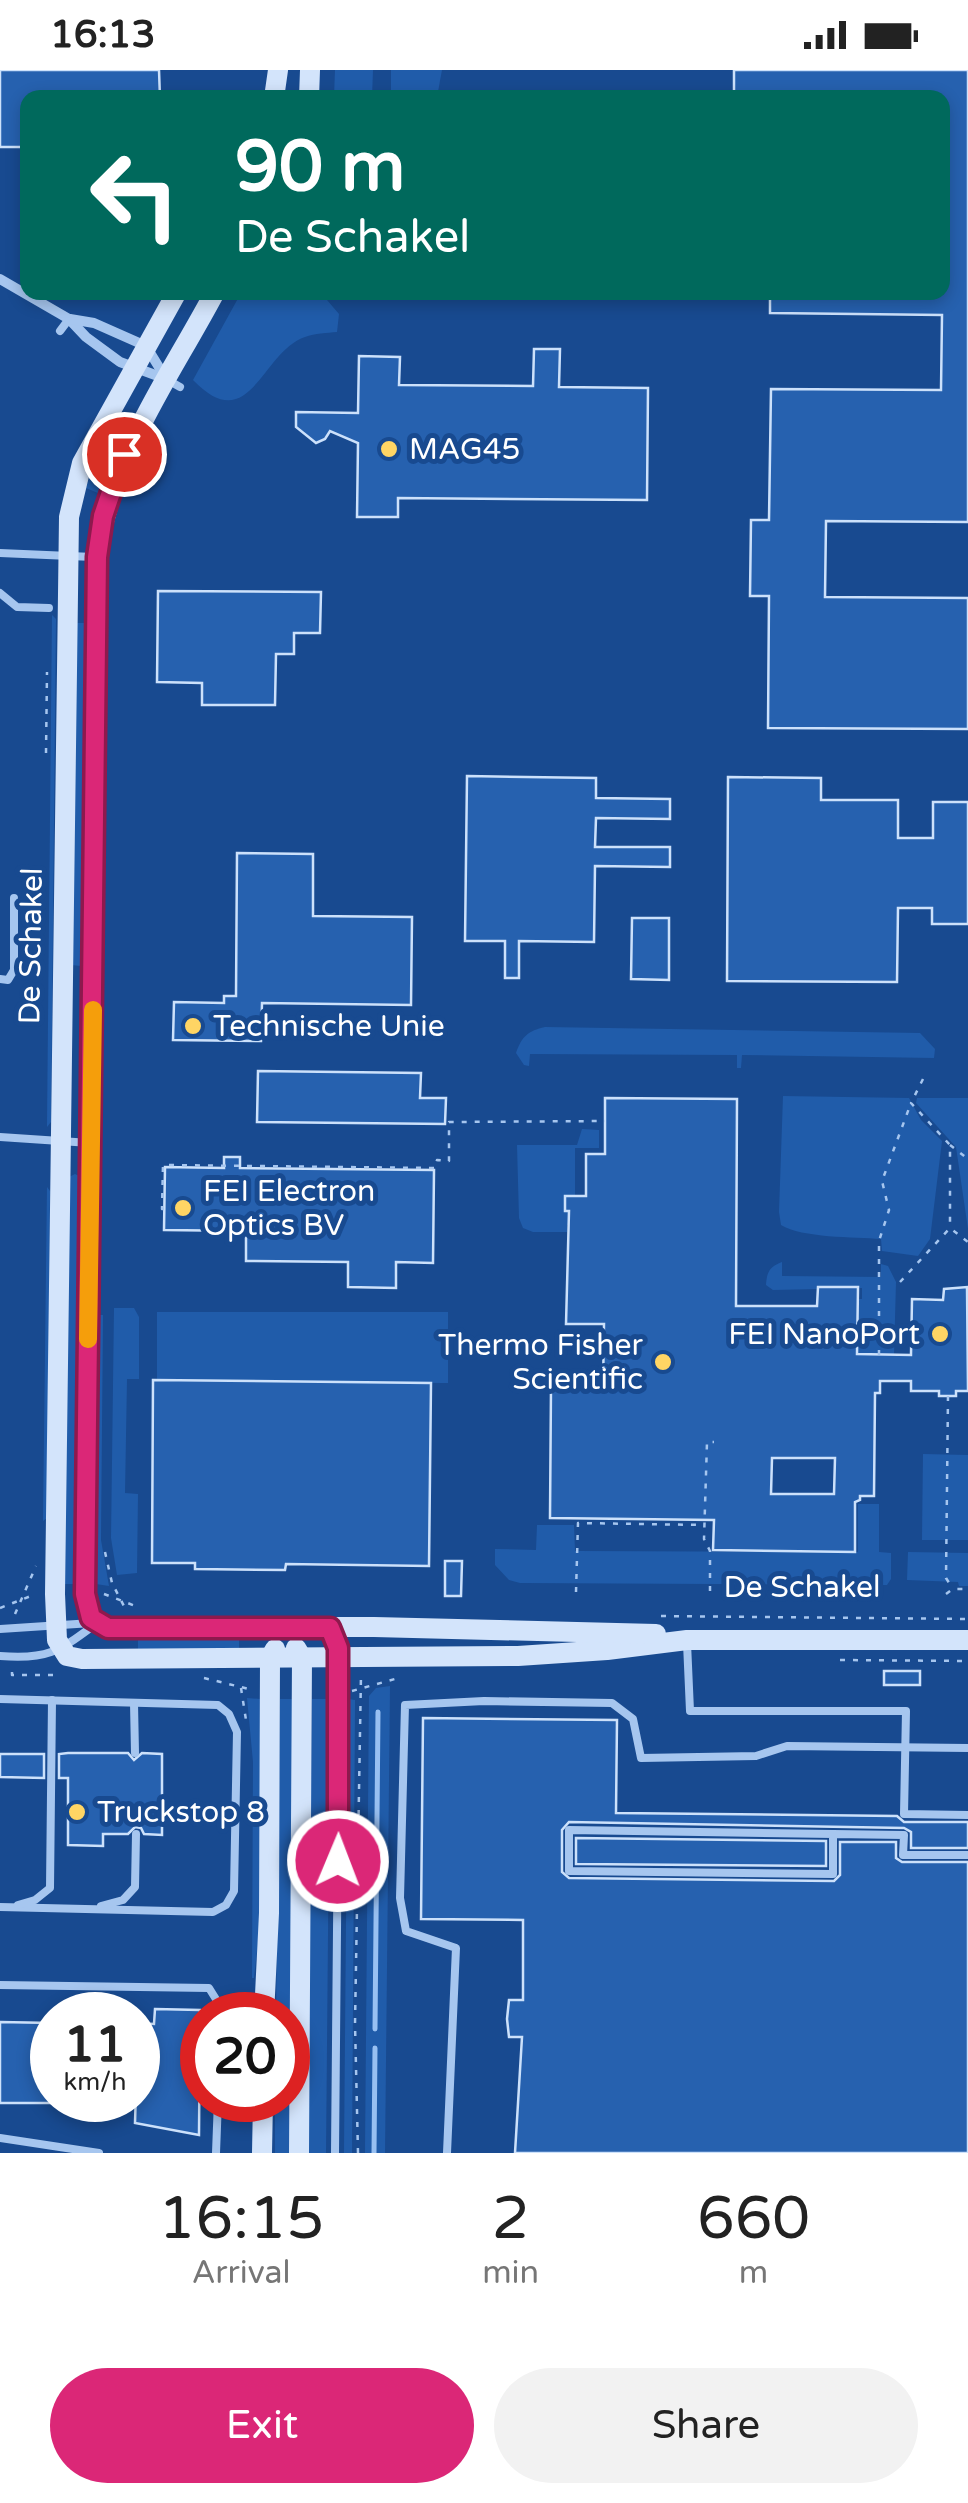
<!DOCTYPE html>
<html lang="en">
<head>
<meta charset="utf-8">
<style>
	body { margin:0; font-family:"Varela Round",sans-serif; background:#f2f2f2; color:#222; height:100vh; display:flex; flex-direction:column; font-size:38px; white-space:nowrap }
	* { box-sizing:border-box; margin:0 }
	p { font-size:32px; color:#767676 }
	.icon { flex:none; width:55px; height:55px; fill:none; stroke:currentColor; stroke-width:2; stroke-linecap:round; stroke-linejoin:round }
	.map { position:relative; height:2083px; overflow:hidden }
	.side { display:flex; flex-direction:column; background:#fff; flex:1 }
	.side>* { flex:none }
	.hud { position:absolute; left:20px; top:20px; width:930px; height:210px; border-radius:20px; box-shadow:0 5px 15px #0003; background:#00695c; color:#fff; overflow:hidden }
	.speed { position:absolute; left:30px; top:1922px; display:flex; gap:20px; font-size:50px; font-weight:700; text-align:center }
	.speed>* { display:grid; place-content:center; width:130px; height:130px; border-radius:50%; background:#fff; box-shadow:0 5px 15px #0003; line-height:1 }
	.speed small { font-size:25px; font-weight:400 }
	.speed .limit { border:15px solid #d22; background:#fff; color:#111 }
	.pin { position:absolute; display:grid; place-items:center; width:85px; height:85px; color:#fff; margin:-42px; border:5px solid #fff; border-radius:50%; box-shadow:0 2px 10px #0007 }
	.me { position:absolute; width:110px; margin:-55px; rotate:1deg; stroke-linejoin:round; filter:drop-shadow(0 0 8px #0008) }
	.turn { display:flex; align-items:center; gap:35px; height:210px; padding:0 50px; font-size:45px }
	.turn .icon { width:130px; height:130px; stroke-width:2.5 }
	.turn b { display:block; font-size:70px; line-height:85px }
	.eta { display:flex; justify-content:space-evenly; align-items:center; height:170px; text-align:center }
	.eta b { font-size:60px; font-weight:600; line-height:70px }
	.primary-button { display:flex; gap:20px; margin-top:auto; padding:20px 50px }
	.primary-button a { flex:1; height:115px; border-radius:60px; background:#db2777; color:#fff; font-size:40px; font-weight:600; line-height:115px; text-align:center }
	.primary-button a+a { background:#f2f2f2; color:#222 }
	.status { display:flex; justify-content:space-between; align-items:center; height:70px; padding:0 50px; background:#fff; direction:ltr }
	.status svg { height:28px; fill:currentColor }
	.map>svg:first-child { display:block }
</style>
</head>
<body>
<div class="status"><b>16:13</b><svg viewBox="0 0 49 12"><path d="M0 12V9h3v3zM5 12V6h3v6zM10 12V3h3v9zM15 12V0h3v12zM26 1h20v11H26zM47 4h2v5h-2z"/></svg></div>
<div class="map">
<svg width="968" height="2083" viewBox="0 0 968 2083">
	<rect width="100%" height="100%" fill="#184a90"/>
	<g fill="#205caa">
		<polygon points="335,0 373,0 372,27 334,27"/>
		<polygon points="391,0 442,0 437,27 391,27"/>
		<path d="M241,223H321L339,244L337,262C327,263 315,263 305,267C261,282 250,369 193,310Z"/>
		<polygon points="120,344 132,350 109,393 98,423 86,418 96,388"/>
		<polygon points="52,545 56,549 51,1052 47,1057"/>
		<polygon points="74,553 88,553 81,896 71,895"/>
		<path d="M545,957L920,963L935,979L934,988L742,985L741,998H737V985L530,984L529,996L524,995L516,983C522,966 528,961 545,957Z"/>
		<path d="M783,1026L909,1028L921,1050L942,1071L930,1169L918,1186L882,1181L881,1169C854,1167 802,1168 781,1155L779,1142Z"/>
		<polygon points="917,1028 968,1028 968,1159 956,1077 916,1033"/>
		<polygon points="582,1059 599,1060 599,1078 575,1078 575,1138 596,1155 567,1155 567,1162 533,1162 523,1158 519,1148 517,1075 577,1075"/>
		<polygon points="75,1104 81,1107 79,1514 64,1514 69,1107"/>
		<polygon points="47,1117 50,1121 47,1448 43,1451"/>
		<path d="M782,1192V1206L881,1207V1194L888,1196L896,1212L894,1285H857L858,1229H862V1218L773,1220L766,1215C767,1202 769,1197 782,1192Z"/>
		<polygon points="114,1238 134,1238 139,1247 139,1309 127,1309 125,1423 138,1424 137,1503 117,1505 111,1468"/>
		<polygon points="157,1242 448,1242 448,1313 157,1312"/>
		<polygon points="99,1245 103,1245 101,1470 109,1516 96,1514"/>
		<polygon points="923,1384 968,1385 968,1470 922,1470"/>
		<polygon points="858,1434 879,1434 879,1482 891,1483 891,1509 887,1515 520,1513 509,1510 495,1495 495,1479 536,1480 537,1455 574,1455 575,1481 858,1482"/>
		<polygon points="908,1482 968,1483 968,1516 959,1516 958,1512 907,1510"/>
		<polygon points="138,1566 239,1567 239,1582 138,1581"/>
		<polygon points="390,1616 385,2083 365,2083 369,1626 376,1618"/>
		<polygon points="247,1628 261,1629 259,1862 254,1908 252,1908 253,1692"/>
		<polygon points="280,1629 294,1629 289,2083 275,2083 275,2030 288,2030 288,1945 276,1945"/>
		<polygon points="312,1629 329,1629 330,1645 326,2083 307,2083"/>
		<polygon points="348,1629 355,1630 355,1634 352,2083 344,2083"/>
	</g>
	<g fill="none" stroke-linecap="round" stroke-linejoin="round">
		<g stroke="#98c0f2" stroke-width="5">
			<polyline points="375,1959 378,1642"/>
			<polyline points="374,2083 375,1978"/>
		</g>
	</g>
	<g fill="#2661af" stroke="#cce1fb" stroke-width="2.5" fill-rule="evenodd">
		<polygon points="0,0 159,0 160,28 28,28 28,77 0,77"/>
		<polygon points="734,0 968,0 968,452 826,451 825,527 968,528 968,659 768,658 769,526 750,526 751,450 769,450 771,319 941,320 942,245 770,243 770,222 942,222 942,28 734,28"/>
		<polygon points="534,279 560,279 559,317 648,318 647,430 398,428 398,447 357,447 358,373 330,361 325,369 316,373 296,357 296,342 358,343 359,286 400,287 399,315 533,316"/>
		<polygon points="158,521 321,522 320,563 294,563 294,584 276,584 275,635 202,635 202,613 157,612"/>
		<polygon points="467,706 596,708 596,728 670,729 670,749 596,748 595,777 670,777 670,797 595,796 594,872 519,871 519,908 505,908 505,871 465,871"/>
		<polygon points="728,707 821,708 821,730 898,730 898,768 933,768 933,732 968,732 968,854 932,854 932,838 898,838 897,912 727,911"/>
		<polygon points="237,783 313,784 313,846 412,847 411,935 262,933 261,971 173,970 174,932 224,933 224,926 236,926"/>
		<polygon points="632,848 669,848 669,910 631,909"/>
		<polygon points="258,1001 421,1003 420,1028 446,1028 445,1054 257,1052"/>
		<path d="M605,1028L737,1029L736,1236H817L818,1217H858L857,1284L911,1285L912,1229L943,1230L944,1219L967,1217L968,1321H956V1326H939V1321H911V1311H880V1323H875L874,1426H860V1430L855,1432V1482L713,1480L714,1450L550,1448L551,1317L603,1318L604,1254H566L569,1141H565V1126H586V1084H605ZM772,1388H835L834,1424H771Z"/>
		<polygon points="224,1087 240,1087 240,1098 434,1100 433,1193 396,1192 396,1218 348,1217 348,1192 246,1191 246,1161 164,1160 165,1097 224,1098"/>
		<polygon points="153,1310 431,1313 429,1496 286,1494 285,1500 195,1499 195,1493 152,1493"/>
		<polygon points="445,1491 462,1491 461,1526 445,1526"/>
		<rect x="884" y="1601" width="36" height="14"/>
		<polygon points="423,1648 617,1650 616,1743 897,1746 904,1752 968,1752 968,1778 911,1778 911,1762 904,1758 569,1752 562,1760 562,1802 569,1808 834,1811 840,1805 840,1772 896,1772 896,1788 902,1792 968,1792 968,2083 515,2083 522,1967 509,1967 507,1949 509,1930 523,1930 523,1850 421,1849"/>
		<polygon points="68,1683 128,1683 134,1690 142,1683 162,1684 162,1765 144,1764 141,1758 135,1757 128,1764 103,1764 103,1776 68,1775 68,1708 59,1708 59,1684"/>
		<polygon points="0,1684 44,1684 44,1708 0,1707"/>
		<polygon points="576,1768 826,1771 826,1796 576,1794"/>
		<polygon points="155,1939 200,1940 199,2065 135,2053 138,1953 154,1954"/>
		<polygon points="0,1952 52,1953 52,2033 0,2033"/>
	</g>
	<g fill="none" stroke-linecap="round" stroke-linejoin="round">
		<g stroke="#a6c6ef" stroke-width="2.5" stroke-dasharray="5 8" stroke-linecap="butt">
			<polyline points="46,683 47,602"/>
			<polyline points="923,1009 911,1033 950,1075 950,1158"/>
			<polyline points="950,1075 968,1089"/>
			<polyline points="164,1139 162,1139 163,1095 435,1098 437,1090 449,1091 449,1052 605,1051"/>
			<polyline points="900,1212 950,1158 968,1172"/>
			<polyline points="879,1285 879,1171 889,1140 882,1111 911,1033"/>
			<polyline points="948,1326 946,1508 953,1519"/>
			<polyline points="105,1482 112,1513 126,1540"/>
			<polyline points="710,1521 710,1481 704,1469 707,1372 714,1372"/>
			<polyline points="576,1522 578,1453 704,1455"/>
			<polyline points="104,1524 138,1537"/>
			<polyline points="946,1524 953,1519 968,1519"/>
			<polyline points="0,1538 36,1524"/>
			<polyline points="15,1544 36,1496"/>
			<polyline points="661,1546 968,1549"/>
			<polyline points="840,1590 968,1591"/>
			<polyline points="12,1602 12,1605 61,1605"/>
			<polyline points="204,1608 249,1619"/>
			<polyline points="241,1618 246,1650"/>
			<polyline points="352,1621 402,1607"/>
			<polyline points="358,2083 355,1954 361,1605"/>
		</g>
		<g stroke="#a6c6ef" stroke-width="8">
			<polyline points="60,261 69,249"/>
			<polyline points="166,309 180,317"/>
			<polyline points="0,483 93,487"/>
			<polyline points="0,523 17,537 49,538"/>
			<polyline points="0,909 8,910 14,900 14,828"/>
			<polyline points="0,1067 90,1073"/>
			<polyline points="0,1559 92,1553"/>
			<polyline points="330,1559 338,1578 339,1639 335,2083"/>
			<polyline points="687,1573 690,1641 906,1641 904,1744 968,1745"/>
			<path d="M0,1586C49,1590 59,1581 97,1553"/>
			<polyline points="0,1629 218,1635 229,1644 237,1662 234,1821 226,1835 213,1842 0,1837"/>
			<polyline points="134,1633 135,1683"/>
			<polyline points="833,1764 833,1804 569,1801 569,1760 904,1765 903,1785 968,1785"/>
			<polyline points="18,1835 35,1830 50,1818 52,1630"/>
			<polyline points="101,1836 123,1830 135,1817 136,1764"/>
			<polyline points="0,1915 209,1918 219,1934 219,1945"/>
			<polyline points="0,2068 99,2083"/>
			<polyline points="216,2083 218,2030"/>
			<polyline points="447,2083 456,1878 406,1861 400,1828 405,1635 484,1631 612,1633 633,1649 641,1688 756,1686 787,1676 968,1678"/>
		</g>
		<g stroke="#a6c6ef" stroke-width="10">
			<polyline points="0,209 69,249 86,267 120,292 166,309"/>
			<polyline points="70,249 94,253 146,276 165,307"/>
		</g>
		<g stroke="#d3e4fb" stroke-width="20">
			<polyline points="274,28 278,0"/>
			<polyline points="309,28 310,0"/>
			<polyline points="177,222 82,393 69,447 55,1524 57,1570 67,1586 82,1589 518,1586 607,1580 687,1570 968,1570"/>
			<path d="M215,222C167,312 112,384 97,487L85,1523C88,1542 90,1550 108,1557H374L656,1564"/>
			<polyline points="296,1578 302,1588 299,2083"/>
			<polyline points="264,1945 269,1843 270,1588 275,1579"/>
			<polyline points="262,2083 263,2030"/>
		</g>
	</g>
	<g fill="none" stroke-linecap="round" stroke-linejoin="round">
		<g stroke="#8e194d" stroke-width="25">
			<polyline id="route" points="124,384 103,446 97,487 85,1524 91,1548 108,1558 330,1558 338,1578 338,1791"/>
		</g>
		<use href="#route" stroke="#db2777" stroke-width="18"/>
		<polyline stroke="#f59e0b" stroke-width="18" points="88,1269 93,940"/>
	</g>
	<g fill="#ffd564" stroke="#184a90" stroke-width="4">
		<circle cx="389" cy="379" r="10"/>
		<circle cx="193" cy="956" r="10"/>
		<circle cx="183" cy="1138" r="10"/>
		<circle cx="940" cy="1264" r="10"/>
		<circle cx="663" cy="1292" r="10"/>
		<circle cx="77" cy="1742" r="10"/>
	</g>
	<g text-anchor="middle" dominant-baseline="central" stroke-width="10" stroke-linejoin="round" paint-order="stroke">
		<g font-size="30" fill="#fff" stroke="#184a90" text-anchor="start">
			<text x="409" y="379">MAG45</text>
			<text x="213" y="956">Technische Unie</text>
			<text x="203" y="1121">FEI Electron<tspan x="203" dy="34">Optics BV</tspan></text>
			<text x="920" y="1264" text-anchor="end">FEI NanoPort</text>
			<text x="643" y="1275" text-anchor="end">Thermo Fisher<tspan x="643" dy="34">Scientific</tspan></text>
			<text x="97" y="1742">Truckstop 8</text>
		</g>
		<g font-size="30" fill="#fff" stroke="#184a90">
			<text transform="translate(31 876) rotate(-89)">De Schakel</text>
			<text x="802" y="1517">De Schakel</text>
		</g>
	</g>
</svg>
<div class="speed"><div>11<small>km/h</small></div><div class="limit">20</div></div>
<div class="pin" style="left:124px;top:384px;background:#d93025"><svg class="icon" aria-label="arrive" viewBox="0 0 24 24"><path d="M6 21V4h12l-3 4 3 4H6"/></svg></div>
<svg class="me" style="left:338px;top:1791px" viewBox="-20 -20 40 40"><circle r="17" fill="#db2777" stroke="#fff" stroke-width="3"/><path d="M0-11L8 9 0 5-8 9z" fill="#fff"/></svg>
<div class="hud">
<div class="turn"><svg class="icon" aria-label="left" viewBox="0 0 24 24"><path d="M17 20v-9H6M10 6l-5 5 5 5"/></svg><div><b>90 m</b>De Schakel</div></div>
</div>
</div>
<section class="side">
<div class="eta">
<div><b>16:15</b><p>Arrival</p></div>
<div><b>2</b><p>min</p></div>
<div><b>660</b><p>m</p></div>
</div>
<div class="primary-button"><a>Exit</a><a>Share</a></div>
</section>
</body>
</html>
